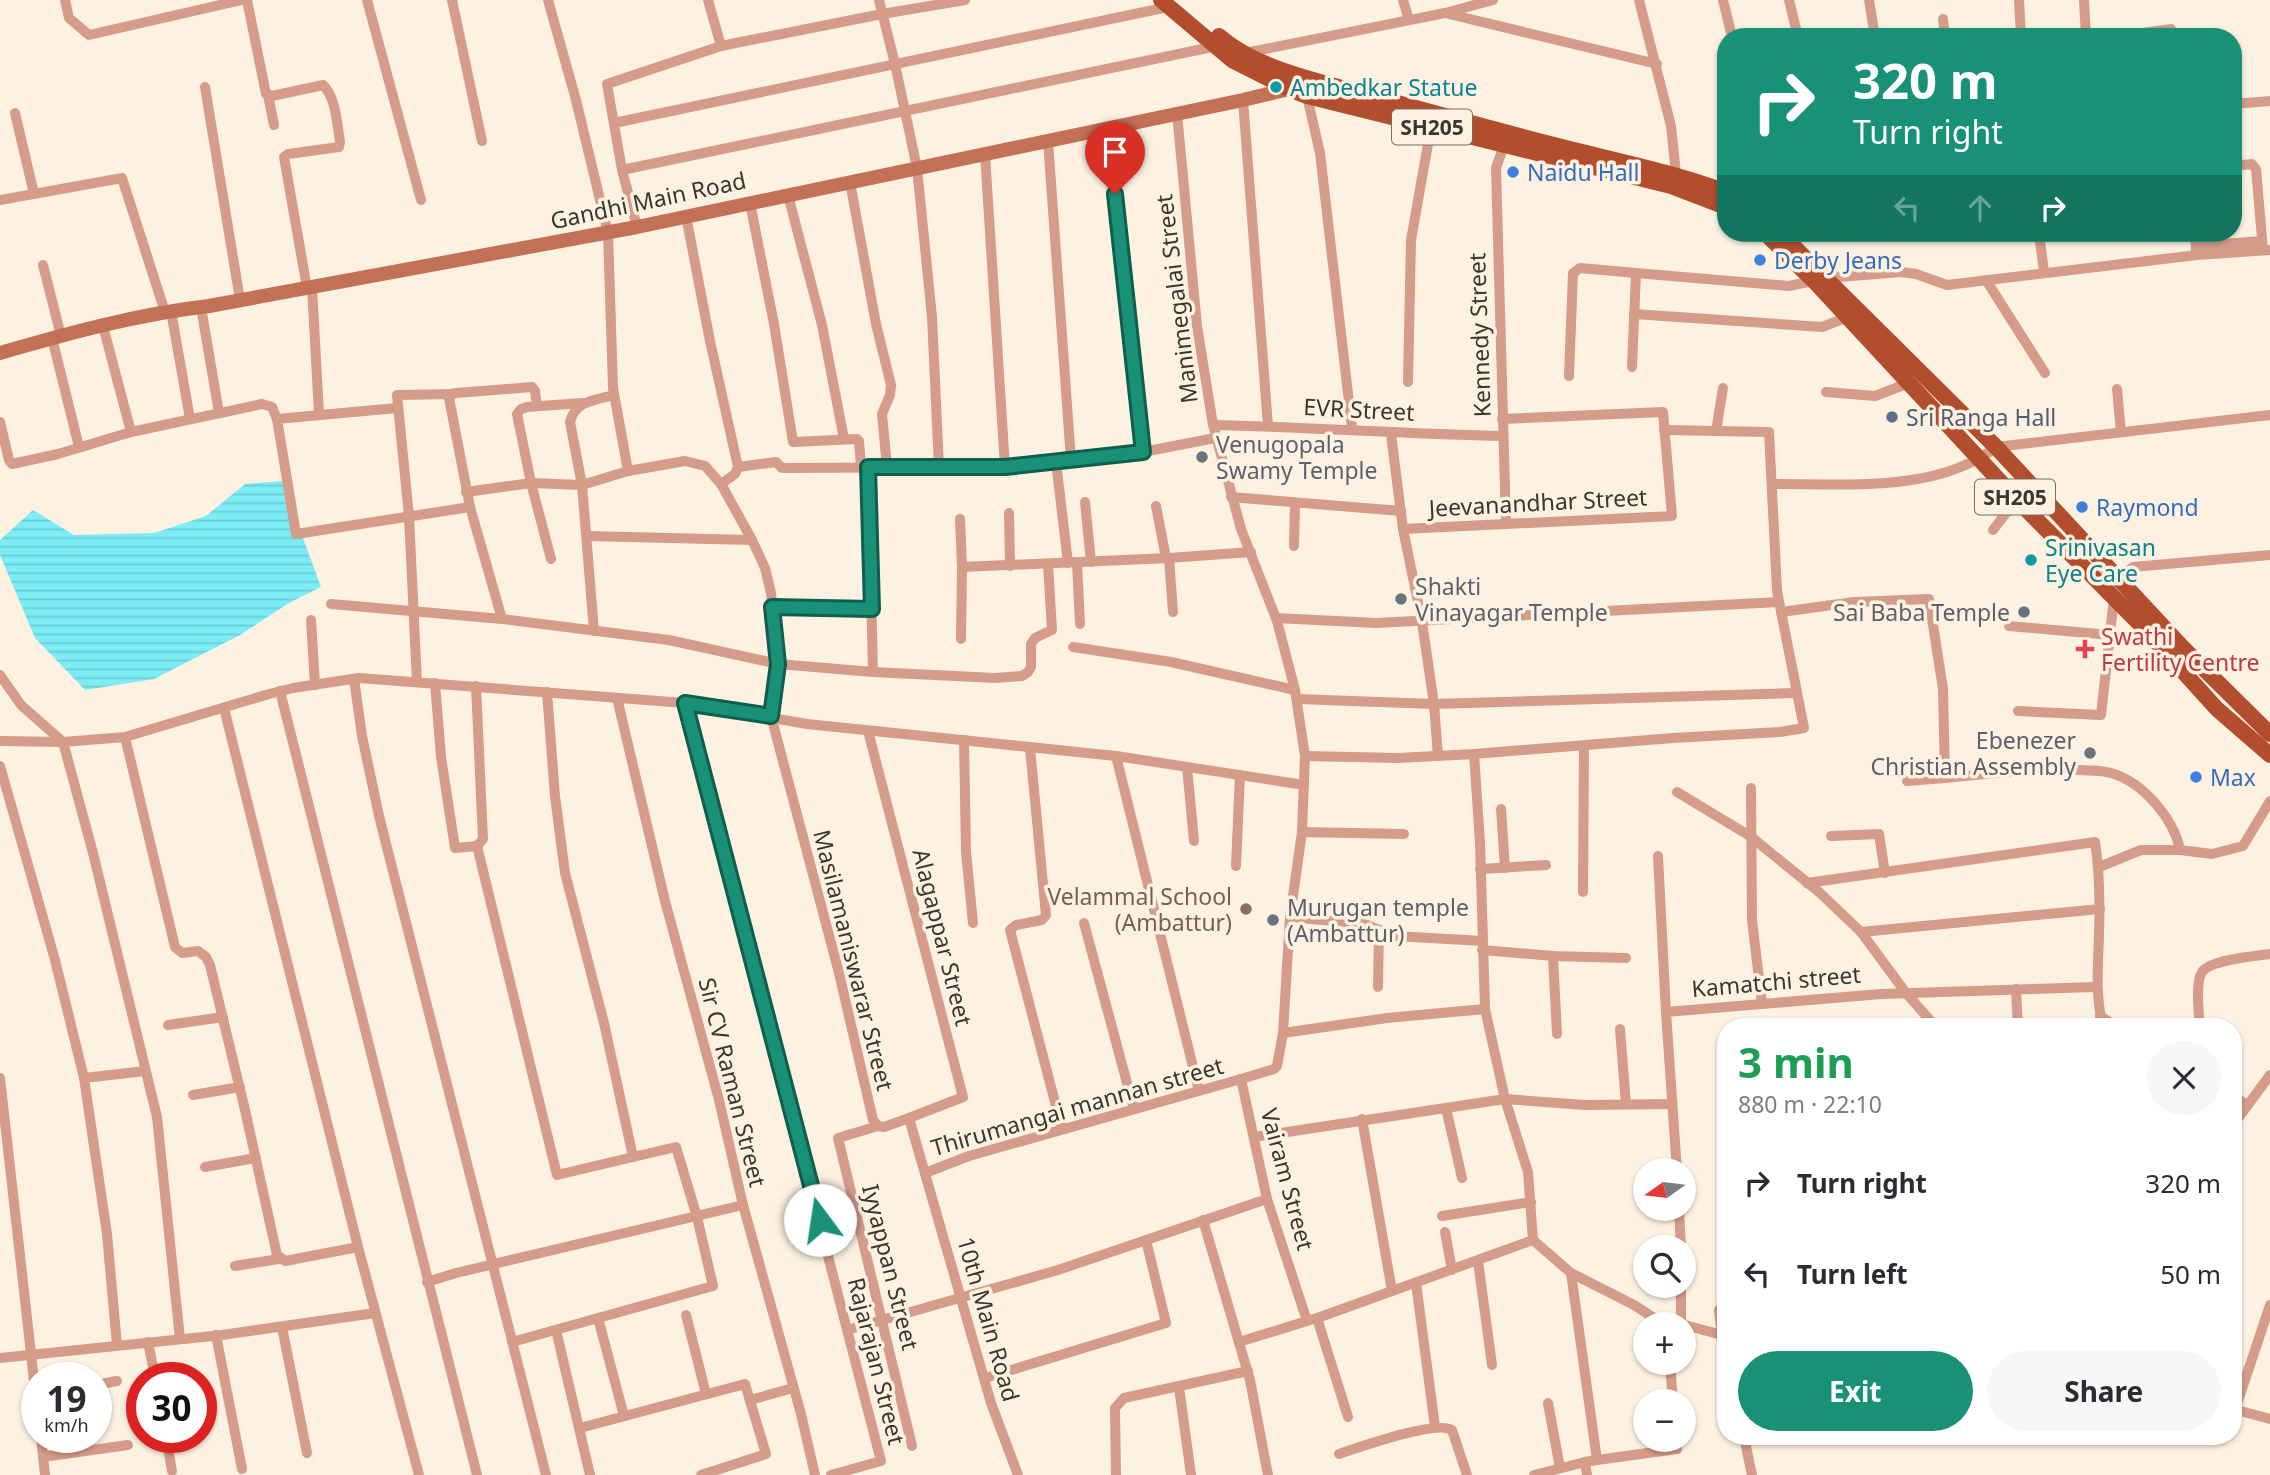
<!DOCTYPE html>
<html lang="en">
<head>
<meta charset="utf-8">
<style>
	body { margin:0; font-family:"Noto Sans",sans-serif; background:#f7f7f7; color:#2b2b33; height:100vh; display:flex; flex-direction:column; font-size:26px; white-space:nowrap }
	* { box-sizing:border-box; margin:0 }
	p { font-size:23px; color:#7c7c81 }
	.icon { flex:none; width:38px; height:38px; fill:none; stroke:currentColor; stroke-width:2; stroke-linecap:round; stroke-linejoin:round }
	.map { position:relative; flex:1; overflow:hidden }
	.side { position:absolute; left:1717px; top:1018px; width:525px; height:427px; display:flex; flex-direction:column; background:#fff; border-radius:28px; box-shadow:0 2px 5px #0004 }
	.side>* { flex:none }
	.guide { position:absolute; left:1717px; top:28px; width:525px; height:214px; border-radius:28px; box-shadow:0 2px 5px #0004; background:#189177; color:#fff; overflow:hidden }
	.needle { width:46px; rotate:256deg }
	.controls { position:absolute; left:1633px; top:1158px; display:grid; gap:14px }
	.controls a { display:grid; place-items:center; width:63px; height:63px; border-radius:50%; background:#fff; box-shadow:0 2px 5px #0004; font-size:35px }
	.speed { position:absolute; left:21px; top:1362px; display:flex; gap:14px; font-size:35px; font-weight:700; text-align:center }
	.speed>* { display:grid; place-content:center; width:91px; height:91px; border-radius:50%; background:#fff; box-shadow:0 2px 5px #0004; line-height:1 }
	.speed small { font-size:18px; font-weight:400 }
	.speed .limit { border:10px solid #d22; background:#fff; color:#111 }
	.pin { position:absolute; display:grid; place-items:center; width:60px; height:60px; color:#fff; margin:-72px -30px; border-radius:50% 50% 50% 0; rotate:-45deg; box-shadow:0 0 7px #0007 }
	.pin .icon { rotate:45deg }
	.me { position:absolute; width:77px; margin:-38px; rotate:346deg; stroke-linejoin:round; filter:drop-shadow(0 0 5px #0008) }
	.turn { display:flex; align-items:center; gap:24px; height:147px; padding:0 21px; font-size:32px }
	.turn .icon { width:91px; height:91px; stroke-width:2.5 }
	.turn b { display:block; font-size:49px; line-height:60px }
	.lanes { display:flex; align-items:center; height:66px; padding:0 21px; background:#0003; justify-content:center; gap:35px; direction:ltr }
	.lanes .off { opacity:.35 }
	.round { display:grid; place-items:center; flex:none; width:74px; height:74px; border-radius:37px; background:#f7f7f7 }
	.head { display:flex; align-items:center; justify-content:space-between; height:119px; padding:0 21px }
	h1 { font-size:42px; font-weight:700; line-height:52px; color:#1e9e55 }
	.cta { display:flex; gap:14px; margin-top:auto; padding:14px 21px }
	.cta a { flex:1; height:80px; border-radius:42px; background:#189177; color:#fff; font-size:28px; font-weight:700; line-height:80px; text-align:center }
	.cta a+a { background:#f7f7f7; color:#2b2b33 }
	ul { padding:0; list-style:none }
	li { display:flex; align-items:center; gap:21px; height:91px; padding:0 21px }
	li div { flex:1 }
	li b { display:block; font-size:26px }
	li em { font-style:normal }
	.map>svg:first-child { display:block }
</style>
</head>
<body>
<div class="map">
<svg width="2270" height="1475" viewBox="0 0 2270 1475">
	<defs>
		<pattern id="water-rules" width="6" height="5" patternUnits="userSpaceOnUse" patternTransform="scale(1.75)"><rect width="6" height="5" fill="#7cedf5"/><path d="M0 2.5h6" fill="none" stroke="#6cccd2"/></pattern>
	</defs>
	<rect width="100%" height="100%" fill="#fdf2e2"/>
	<polygon fill="url(#water-rules)" points="282,481 321,587 289,603 240,635 154,679 85,690 35,638 0,555 0,540 33,510 74,535 154,533 206,516 245,484"/>
	<g fill="none" stroke-linecap="round" stroke-linejoin="round">
		<g stroke="#d59c8a" stroke-width="10">
			<polyline points="65,0 69,18 89,35 242,0"/>
			<path d="M247,0L266,94L272,96L323,85C336,97 337,124 340,142L339,147L288,154L284,157L307,288"/>
			<polyline points="367,0 421,200"/>
			<polyline points="452,0 482,141"/>
			<polyline points="548,0 576,100 608,233 613,388 628,471"/>
			<polyline points="708,0 721,46"/>
			<polyline points="879,0 895,64 917,168 932,317 939,467"/>
			<polyline points="1403,0 1409,20"/>
			<polyline points="1639,0 1671,126 1676,174"/>
			<polyline points="1723,0 1732,37"/>
			<polyline points="1789,0 1798,37"/>
			<polyline points="1869,0 1875,37"/>
			<polyline points="2019,0 2021,37"/>
			<polyline points="2084,0 2086,37"/>
			<polyline points="1449,14 1657,64"/>
			<polyline points="1943,19 1945,37"/>
			<polyline points="2114,37 2171,29"/>
			<polyline points="1245,53 1445,13 1493,0"/>
			<polyline points="205,87 240,300"/>
			<polyline points="1309,92 1307,96 1320,153 1352,428"/>
			<polyline points="268,95 274,125"/>
			<polyline points="1243,100 1268,426"/>
			<polyline points="2233,104 2270,101"/>
			<polyline points="15,113 34,194"/>
			<polyline points="614,123 1168,7"/>
			<polyline points="1108,128 1143,452"/>
			<polyline points="1048,141 1071,460"/>
			<polyline points="1504,145 1496,168 1506,524"/>
			<polyline points="985,154 1005,467"/>
			<polyline points="2233,166 2252,164 2256,169 2263,250"/>
			<polyline points="622,170 1217,46"/>
			<polyline points="850,182 876,324 891,385 890,395 882,414 887,467"/>
			<polyline points="788,195 822,325 844,439"/>
			<polyline points="0,200 122,178 165,312"/>
			<polyline points="750,203 774,324 793,442 857,439 859,441 861,466"/>
			<polyline points="637,227 622,170 607,84 721,46 882,14 965,0"/>
			<polyline points="2039,233 2044,272"/>
			<polyline points="2195,233 2196,252"/>
			<polyline points="2196,246 2262,241"/>
			<polyline points="43,265 61,336"/>
			<polyline points="1986,280 2045,373"/>
			<polyline points="312,287 319,414"/>
			<polyline points="201,307 219,413"/>
			<polyline points="171,311 190,419"/>
			<polyline points="1634,314 1822,327 1848,317"/>
			<polyline points="103,326 131,432"/>
			<polyline points="52,338 79,447"/>
			<polyline points="1632,367 1636,273 1789,286 1827,278 1901,272 1916,274 1947,285 2197,255 2270,250"/>
			<polyline points="1569,376 1573,273 1580,268 1636,273"/>
			<polyline points="1408,382 1411,240 1431,127"/>
			<polyline points="2117,389 2121,432"/>
			<polyline points="1826,392 1875,396 1909,383"/>
			<polyline points="397,408 277,419 296,534 470,507"/>
			<polyline points="0,422 9,460 12,464 58,454 131,432 262,404 272,407 277,419"/>
			<path d="M1213,425C1310,427 1406,434 1503,436"/>
			<polyline points="1716,431 1723,388"/>
			<polyline points="1391,434 1403,529 1422,622 1434,704 1438,756"/>
			<polyline points="1056,462 1068,563"/>
			<polyline points="738,467 776,462 782,468 1005,467 1143,452 1215,438"/>
			<polyline points="868,467 873,672"/>
			<polyline points="721,484 752,540 765,568 771,593 778,664 771,716 839,973 873,1120 878,1126 884,1127 909,1118 991,1403 1018,1475"/>
			<path d="M1772,484C1845,483 1935,494 1996,447L2270,415"/>
			<polyline points="466,492 531,483 582,485 628,471 685,461 705,466 721,484 735,474 738,467 710,341 686,216"/>
			<polyline points="1231,497 1401,511"/>
			<polyline points="1085,502 1091,562"/>
			<polyline points="1156,506 1166,558"/>
			<polyline points="1009,513 1010,566"/>
			<polyline points="960,519 962,567 961,639"/>
			<polyline points="1403,529 1672,516 1663,412 1502,419"/>
			<polyline points="1993,530 2006,513 2021,504"/>
			<polyline points="587,536 752,540"/>
			<polyline points="1294,546 1295,503"/>
			<polyline points="1169,558 1173,612"/>
			<polyline points="551,559 531,483 517,414 521,409 527,407 582,403"/>
			<polyline points="1077,563 1080,624"/>
			<polyline points="962,567 1169,558 1251,552"/>
			<polyline points="2106,590 2119,577 2133,567 2270,555"/>
			<polyline points="331,604 502,619 669,640 778,664 873,672 995,678 1022,676 1028,672 1031,667 1031,644 1035,638 1052,630 1048,564"/>
			<polyline points="772,607 872,609"/>
			<path d="M1781,612L1854,602L1929,599L1943,689L1945,778C1990,774 2034,768 2079,770C2090,771 2101,770 2111,773C2143,782 2174,819 2180,850"/>
			<polyline points="1276,618 1376,623 1779,602"/>
			<polyline points="502,619 470,507 449,398 451,394 456,393 532,387 535,391 537,406"/>
			<polyline points="311,620 315,685"/>
			<polyline points="2009,626 2110,635"/>
			<path d="M594,631L582,485L570,422C575,401 595,400 614,395"/>
			<polyline points="1073,647 1171,662 1295,690"/>
			<polyline points="0,675 21,705 63,742 125,737 269,694 293,688 359,678 685,703 807,724 1116,756 1304,785"/>
			<polyline points="354,679 362,736 379,816 546,1475"/>
			<polyline points="417,682 409,516 397,395 453,394"/>
			<polyline points="435,683 441,757 455,848 477,846 557,1175 633,1157 604,1023 565,873 555,796 547,692"/>
			<polyline points="476,686 483,839 477,846"/>
			<polyline points="280,691 477,1475"/>
			<polyline points="617,698 665,901 719,1100 743,1205 801,1414 815,1475"/>
			<polyline points="1297,699 1434,704 1797,693"/>
			<polyline points="685,703 881,1461 831,1475"/>
			<polyline points="224,708 358,1247 419,1475"/>
			<polyline points="2018,711 2101,715 2114,598"/>
			<polyline points="868,731 963,1097 909,1118"/>
			<polyline points="125,737 175,947 182,953 198,951 206,957 210,965 245,1110 277,1255 285,1261 358,1247"/>
			<polyline points="964,740 966,852 973,923"/>
			<polyline points="0,741 63,742 93,853 157,1117 180,1339"/>
			<polyline points="1030,748 1046,915 1042,920 1016,925 1010,930 1062,1129"/>
			<polyline points="1474,754 1480,843 1485,1009 1505,1099 1528,1172 1533,1240 1571,1273 1634,1305 1665,1325"/>
			<polyline points="1116,756 1199,1091"/>
			<polyline points="1305,756 1398,758 1474,754 1673,738 1780,732 1804,728 1777,591 1769,432 1664,430"/>
			<polyline points="0,766 55,960 84,1078 107,1234 117,1345"/>
			<polyline points="1187,767 1194,841"/>
			<polyline points="1907,781 1945,778"/>
			<polyline points="1751,788 1752,920 1762,1004"/>
			<polyline points="1677,792 1750,836 1819,892 1861,932 1906,993 1936,1027"/>
			<polyline points="1501,809 1505,868"/>
			<polyline points="1302,832 1404,834"/>
			<polyline points="1831,836 1879,834 1885,873"/>
			<polyline points="1658,856 1666,1012"/>
			<polyline points="1236,866 1240,775"/>
			<polyline points="2099,867 2141,850 2180,850 2212,854 2243,846 2270,801"/>
			<polyline points="1480,869 1546,865"/>
			<path d="M1807,883L2095,842C2100,873 2100,904 2099,935C2098,966 2095,996 2103,1027"/>
			<polyline points="1583,892 1584,746"/>
			<polyline points="1290,917 1364,924 1395,936 1482,941"/>
			<polyline points="1084,923 1134,1109"/>
			<polyline points="1861,932 2100,909"/>
			<polyline points="1482,950 1553,956 1626,958"/>
			<polyline points="1553,956 1557,1034"/>
			<polyline points="1378,987 1379,931"/>
			<polyline points="2016,989 2018,1027"/>
			<polyline points="2100,1016 2118,1027"/>
			<polyline points="168,1025 223,1017"/>
			<path d="M2200,1027C2199,1015 2195,982 2202,972C2210,960 2255,956 2270,954"/>
			<polyline points="1620,1029 1626,1104"/>
			<polyline points="1283,1033 1387,1018 1485,1009"/>
			<polyline points="0,1078 37,1407"/>
			<polyline points="84,1078 145,1071"/>
			<polyline points="1241,1079 1267,1199 1307,1321"/>
			<polyline points="193,1095 240,1087"/>
			<polyline points="2233,1096 2247,1105"/>
			<polyline points="1446,1108 1462,1178"/>
			<polyline points="1362,1119 1392,1291"/>
			<polyline points="2233,1125 2270,1075"/>
			<polyline points="878,1126 838,1138 912,1446"/>
			<polyline points="1254,1137 1505,1099 1585,1105 1671,1104"/>
			<polyline points="205,1167 256,1158"/>
			<polyline points="1677,1171 1666,1012 1881,994 2096,987"/>
			<polyline points="925,1173 969,1156 1241,1079 1274,1069 1277,1066 1283,1033 1290,917 1302,832 1305,756 1295,690 1277,621 1241,529 1213,425 1197,326 1177,113"/>
			<polyline points="1679,1209 1681,1248"/>
			<polyline points="1442,1216 1531,1202"/>
			<polyline points="1203,1220 1250,1380 1268,1475"/>
			<polyline points="1445,1232 1452,1270"/>
			<polyline points="1478,1261 1492,1365"/>
			<polyline points="235,1266 279,1259"/>
			<polyline points="1571,1273 1597,1460 1585,1462 1587,1475"/>
			<polyline points="427,1282 456,1273 743,1205"/>
			<polyline points="1416,1283 1435,1427"/>
			<polyline points="686,1315 706,1394"/>
			<polyline points="598,1318 624,1416"/>
			<polyline points="1317,1318 1348,1417"/>
			<polyline points="1681,1324 1681,1286"/>
			<polyline points="1673,1325 1681,1324 1722,1335 1719,1310 1726,1309"/>
			<polyline points="282,1327 307,1453"/>
			<polyline points="556,1330 590,1475"/>
			<polyline points="847,1330 1058,1270 1267,1199"/>
			<polyline points="216,1335 242,1469"/>
			<polyline points="1722,1335 1726,1351"/>
			<polyline points="148,1342 155,1377"/>
			<polyline points="512,1342 713,1286 697,1217 676,1147 633,1157"/>
			<polyline points="1239,1342 1323,1316 1533,1240"/>
			<polyline points="0,1358 222,1335 375,1313"/>
			<polyline points="1670,1363 1673,1402"/>
			<polyline points="985,1378 1166,1323 1146,1240"/>
			<polyline points="96,1385 117,1381"/>
			<polyline points="1179,1387 1191,1475"/>
			<polyline points="750,1400 793,1388"/>
			<polyline points="1548,1403 1560,1468"/>
			<polyline points="2233,1409 2270,1419"/>
			<polyline points="2235,1410 2270,1305"/>
			<polyline points="580,1428 745,1384 766,1454 701,1475"/>
			<polyline points="41,1437 45,1475"/>
			<polyline points="166,1437 172,1471"/>
			<polyline points="1744,1437 1752,1475"/>
			<path d="M1339,1454C1360,1447 1436,1420 1452,1430L1467,1475"/>
			<polyline points="43,1457 128,1445"/>
			<polyline points="1597,1460 1677,1449 1677,1440"/>
			<polyline points="1116,1475 1115,1408 1124,1398 1248,1371"/>
			<polyline points="1534,1475 1585,1462"/>
		</g>
		<path stroke="#c27056" stroke-width="14" d="M0,353C69,333 138,314 209,306L637,227L1243,100L1289,89L1291,86"/>
		<g stroke="#b24e2d" stroke-width="16">
			<polyline points="1161,0 1232,60 1289,89 1307,96 1671,186 1726,207"/>
			<path d="M1219,36C1258,70 1322,82 1371,96C1435,113 1498,131 1562,147C1617,161 1672,172 1726,192"/>
			<polyline points="1765,233 1817,284 2021,504 2139,623 2217,709 2270,755"/>
			<polyline points="1780,233 1996,447 2183,648 2270,734"/>
		</g>
	</g>
	<g fill="none" stroke-linecap="round" stroke-linejoin="round">
		<g stroke="#105e4d" stroke-width="18">
			<polyline id="route" points="820,1220 685,703 771,716 778,664 772,607 872,609 868,467 1005,467 1143,452 1115,194"/>
		</g>
		<use href="#route" stroke="#189177" stroke-width="12"/>
	</g>
	<g fill="#0f9aa8" stroke="#fdf2e2" stroke-width="2.5">
		<circle cx="1276" cy="87" r="7"/>
		<circle cx="2031" cy="560" r="7"/>
	</g>
	<g fill="#3f7fe0" stroke="#fdf2e2" stroke-width="2.5">
		<circle cx="1513" cy="172" r="7"/>
		<circle cx="1760" cy="260" r="7"/>
		<circle cx="2082" cy="507" r="7"/>
		<circle cx="2196" cy="777" r="7"/>
	</g>
	<circle fill="#5c6f8a" stroke="#fdf2e2" stroke-width="2.5" cx="1892" cy="417" r="7"/>
	<g fill="#6b7280" stroke="#fdf2e2" stroke-width="2.5">
		<circle cx="1202" cy="457" r="7"/>
		<circle cx="1401" cy="599" r="7"/>
		<circle cx="2024" cy="612" r="7"/>
		<circle cx="2090" cy="753" r="7"/>
		<circle cx="1273" cy="920" r="7"/>
	</g>
	<path fill="#e0444e" stroke="#fdf2e2" stroke-width="2.5" d="M2081.5 638.5h7v7h7v7h-7v7h-7v-7h-7v-7h7z"/>
	<circle fill="#8d6e63" stroke="#fdf2e2" stroke-width="2.5" cx="1246" cy="909" r="7"/>
	<g text-anchor="middle" dominant-baseline="central" stroke-width="7" stroke-linejoin="round" paint-order="stroke">
		<g fill="#fdf2e2" stroke="#756e64" stroke-width="2">
			<rect x="1392" y="109.5" width="80" height="35" rx="5"/>
			<rect x="1975" y="479.5" width="80" height="35" rx="5"/>
		</g>
		<g font-size="21" font-weight="bold" fill="#3b362e">
			<text x="1432" y="127">SH205</text>
			<text x="2015" y="497">SH205</text>
		</g>
		<g font-size="23" fill="#0d838f" stroke="#fdf2e2" text-anchor="start">
			<text x="1290" y="87">Ambedkar Statue</text>
			<text x="2045" y="547">Srinivasan<tspan x="2045" dy="26">Eye Care</tspan></text>
		</g>
		<g font-size="23" fill="#366cbe" stroke="#fdf2e2" text-anchor="start">
			<text x="1527" y="172">Naidu Hall</text>
			<text x="1774" y="260">Derby Jeans</text>
			<text x="2096" y="507">Raymond</text>
			<text x="2210" y="777">Max</text>
		</g>
		<g font-size="23" fill="#3b362e" stroke="#fdf2e2">
			<text transform="translate(648 200) rotate(-12)">Gandhi Main Road</text>
			<text transform="translate(1176 299) rotate(-97)">Manimegalai Street</text>
			<text transform="translate(1479 335) rotate(-92)">Kennedy Street</text>
			<text transform="translate(1359 409) rotate(3)">EVR Street</text>
			<text transform="translate(1538 502) rotate(-3)">Jeevanandhar Street</text>
			<text transform="translate(943 937) rotate(76)">Alagappar Street</text>
			<text transform="translate(854 960) rotate(76)">Masilamaniswarar Street</text>
			<text transform="translate(1776 981) rotate(-5)">Kamatchi street</text>
			<text transform="translate(733 1082) rotate(76)">Sir CV Raman Street</text>
			<text transform="translate(1077 1106) rotate(-16)">Thirumangai mannan street</text>
			<text transform="translate(1288 1179) rotate(75)">Vairam Street</text>
			<text transform="translate(891 1267) rotate(76)">Iyyappan Street</text>
			<text transform="translate(989 1319) rotate(74)">10th Main Road</text>
			<text transform="translate(877 1361) rotate(76)">Rajarajan Street</text>
		</g>
		<g font-size="23" fill="#4e5e75" stroke="#fdf2e2" text-anchor="start">
			<text x="1906" y="417">Sri Ranga Hall</text>
		</g>
		<g font-size="23" fill="#5b616d" stroke="#fdf2e2" text-anchor="start">
			<text x="1216" y="444">Venugopala<tspan x="1216" dy="26">Swamy Temple</tspan></text>
			<text x="1415" y="586">Shakti<tspan x="1415" dy="26">Vinayagar Temple</tspan></text>
			<text x="2010" y="612" text-anchor="end">Sai Baba Temple</text>
			<text x="2076" y="740" text-anchor="end">Ebenezer<tspan x="2076" dy="26">Christian Assembly</tspan></text>
			<text x="1287" y="907">Murugan temple<tspan x="1287" dy="26">(Ambattur)</tspan></text>
		</g>
		<g font-size="23" fill="#be3a42" stroke="#fdf2e2" text-anchor="start">
			<text x="2101" y="636">Swathi<tspan x="2101" dy="26">Fertility Centre</tspan></text>
		</g>
		<g font-size="23" fill="#785e54" stroke="#fdf2e2" text-anchor="end">
			<text x="1232" y="896">Velammal School<tspan x="1232" dy="26">(Ambattur)</tspan></text>
		</g>
	</g>
</svg>
<div class="controls">
<a><svg class="needle" viewBox="-14 -14 28 28"><path d="M0-13l5 13h-10z" fill="#e53935"/><path d="M0 13l5-13h-10z" fill="#7c7c81"/></svg></a>
<a><svg class="icon" aria-label="search" viewBox="0 0 24 24"><circle cx="10" cy="10" r="6"/><path d="M15 15l6 6"/></svg></a>
<a>+</a>
<a>−</a>
</div>
<div class="speed"><div>19<small>km/h</small></div><div class="limit">30</div></div>
<div class="pin" style="left:1115px;top:194px;background:#d93025"><svg class="icon" aria-label="arrive" viewBox="0 0 24 24"><path d="M6 21V4h12l-3 4 3 4H6"/></svg></div>
<svg class="me" style="left:820px;top:1220px" viewBox="-20 -20 40 40"><circle r="19" fill="#fff"/><path d="M0-13L10 11 0 6-10 11z" fill="#189177"/></svg>
<div class="guide">
<div class="turn"><svg class="icon" aria-label="right" viewBox="0 0 24 24"><path d="M7 20v-9h11M14 6l5 5-5 5"/></svg><div><b>320 m</b>Turn right</div></div>
<div class="lanes"><svg class="icon off" aria-label="left" viewBox="0 0 24 24"><path d="M17 20v-9H6M10 6l-5 5 5 5"/></svg><svg class="icon off" aria-label="ahead" viewBox="0 0 24 24"><path d="M12 20V5M6 11l6-6 6 6"/></svg><svg class="icon" aria-label="right" viewBox="0 0 24 24"><path d="M7 20v-9h11M14 6l5 5-5 5"/></svg></div>
</div>
<section class="side">
<div class="head"><div><h1>3 min</h1><p>880 m · 22:10</p></div><a class="round"><svg class="icon" aria-label="close" viewBox="0 0 24 24"><path d="M6 6l12 12M18 6L6 18"/></svg></a></div>
<ul>
<li><svg class="icon" aria-label="right" viewBox="0 0 24 24"><path d="M7 20v-9h11M14 6l5 5-5 5"/></svg><div><b>Turn right</b></div><em>320 m</em></li>
<li><svg class="icon" aria-label="left" viewBox="0 0 24 24"><path d="M17 20v-9H6M10 6l-5 5 5 5"/></svg><div><b>Turn left</b></div><em>50 m</em></li>
</ul>
<div class="cta"><a>Exit</a><a>Share</a></div>
</section>
</div>
</body>
</html>
